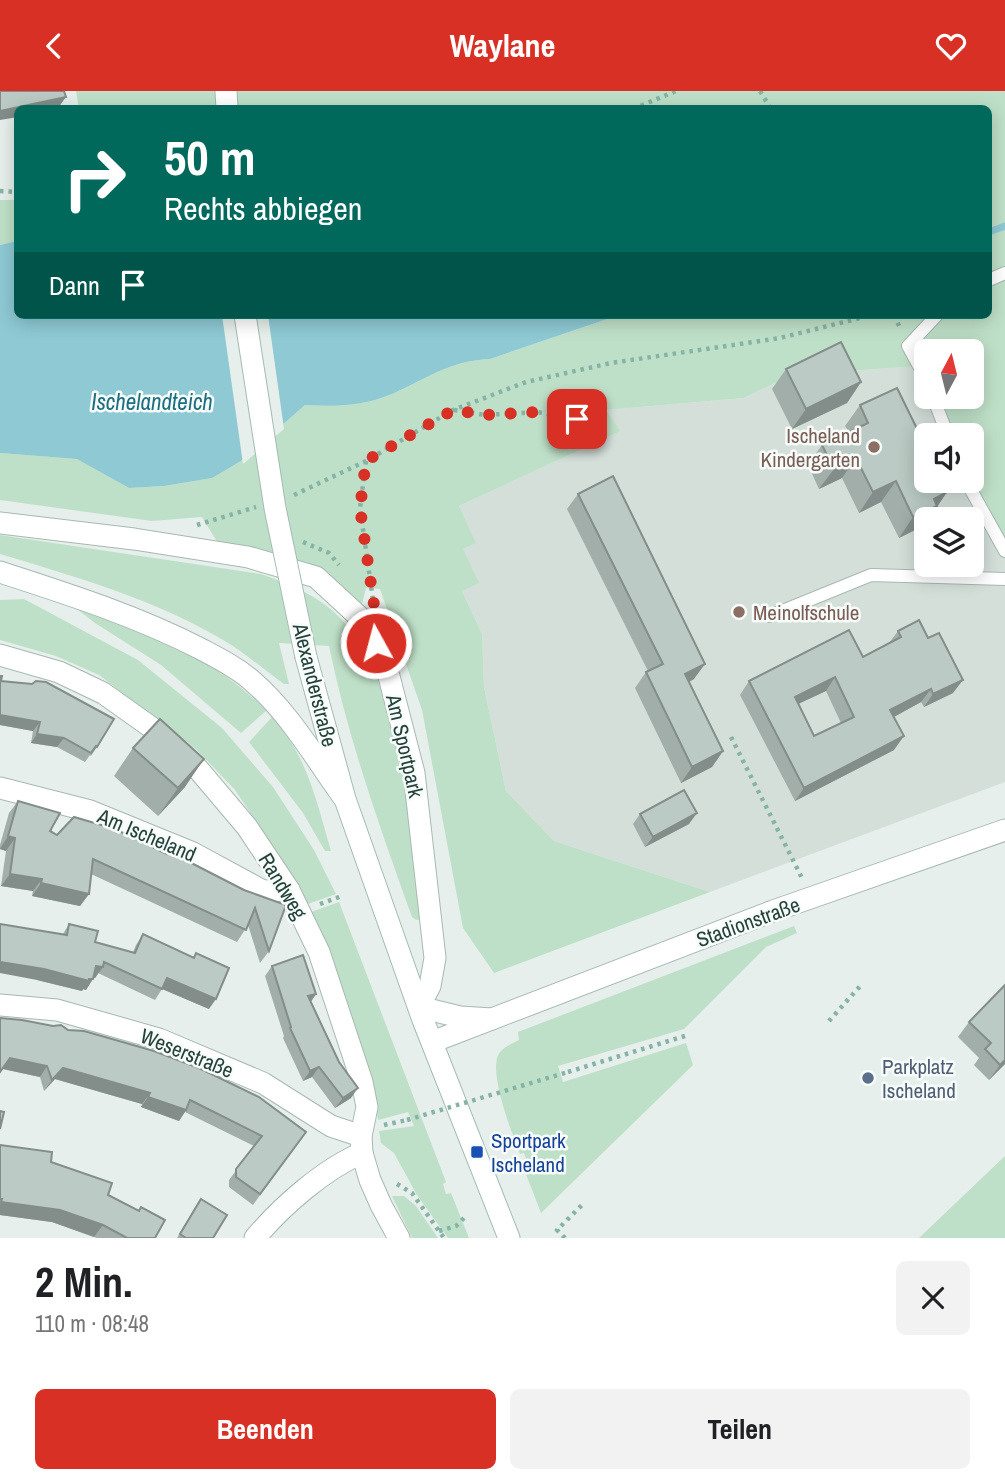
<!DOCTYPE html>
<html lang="de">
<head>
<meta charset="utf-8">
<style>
	body { margin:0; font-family:"Archivo Narrow",sans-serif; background:#f2f2f2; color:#202124; height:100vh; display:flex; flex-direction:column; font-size:26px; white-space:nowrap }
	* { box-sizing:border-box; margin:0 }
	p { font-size:23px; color:#757577 }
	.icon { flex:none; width:38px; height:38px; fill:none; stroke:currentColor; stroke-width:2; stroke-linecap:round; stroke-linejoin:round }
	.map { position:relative; height:1147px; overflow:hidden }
	.details { display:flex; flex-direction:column; background:#fff; flex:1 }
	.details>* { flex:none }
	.top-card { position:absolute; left:14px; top:14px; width:978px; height:214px; border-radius:10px; box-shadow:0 4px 18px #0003; background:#00695c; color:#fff; overflow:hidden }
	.needle { width:46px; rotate:7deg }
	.fabs { position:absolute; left:914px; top:248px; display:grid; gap:14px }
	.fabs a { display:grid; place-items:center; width:70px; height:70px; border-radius:10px; background:#fff; box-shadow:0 4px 18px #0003; font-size:35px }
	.pin { position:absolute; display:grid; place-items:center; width:60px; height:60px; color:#fff; margin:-30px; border-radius:14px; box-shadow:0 4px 10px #0006 }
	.me { position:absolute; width:77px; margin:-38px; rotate:353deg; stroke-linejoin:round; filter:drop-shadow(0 0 5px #0008) }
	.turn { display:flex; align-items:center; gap:24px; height:147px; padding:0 35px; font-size:32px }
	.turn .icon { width:91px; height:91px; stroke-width:2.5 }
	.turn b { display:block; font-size:49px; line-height:60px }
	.then { display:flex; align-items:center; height:66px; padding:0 35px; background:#0003; gap:14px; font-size:26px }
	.round { display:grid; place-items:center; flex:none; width:74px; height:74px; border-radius:10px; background:#f2f2f2 }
	.overview { display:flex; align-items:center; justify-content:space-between; height:119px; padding:0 35px }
	h1 { font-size:42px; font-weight:700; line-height:52px }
	.button { display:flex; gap:14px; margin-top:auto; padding:14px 35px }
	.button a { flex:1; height:80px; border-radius:10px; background:#d93025; color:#fff; font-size:28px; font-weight:700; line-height:80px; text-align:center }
	.button a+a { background:#f2f2f2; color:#202124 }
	header { display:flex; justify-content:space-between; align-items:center; height:91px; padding:0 35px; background:#d93025; color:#fff; font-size:32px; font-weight:700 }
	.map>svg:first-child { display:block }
</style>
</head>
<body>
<header><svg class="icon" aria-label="back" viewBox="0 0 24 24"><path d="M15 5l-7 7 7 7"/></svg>Waylane<svg class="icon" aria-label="heart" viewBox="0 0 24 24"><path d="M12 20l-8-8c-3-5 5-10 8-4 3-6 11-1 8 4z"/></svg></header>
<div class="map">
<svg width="1005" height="1147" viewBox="0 0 1005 1147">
	<rect width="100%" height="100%" fill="#e6efeb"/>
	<path fill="#d4dfda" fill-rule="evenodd" d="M825,268L832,281L921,275L926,288V306H933L948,345H926V390H966L1005,460V691L710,801L554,750L506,700L484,596L482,543L462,500L463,458L475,452L459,415L621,340L606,319L744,307ZM926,429H971V474H926Z"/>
	<g fill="#bfe0c8">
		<path d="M76,0H1005V460L971,390V345H948L933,306H971V261H926V288L921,275L832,281L825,268L744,307L606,319L621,340L459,415L476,452L463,458L479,492L462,500L482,543L484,596L506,700L554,750L710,801L494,882L463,837L422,619L380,498L366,497L361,517L219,454L202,426L152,430L0,409V362L78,368L129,397L164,395L211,387L241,370L305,314C336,316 363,315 392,303C428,287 449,270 490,268L619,224H989V18H79Z"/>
		<polygon points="0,109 17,109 17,150 0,154"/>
		<path d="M0,444L261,483C283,491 305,499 324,513C402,568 411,740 422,828L416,829L412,826C380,737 348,648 329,555L279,552L289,593H284C264,579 244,561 223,549C154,508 76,486 0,463Z"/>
		<polygon points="24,508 138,569 222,637 273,696 314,759 336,803 308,813 296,789 235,699 197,659 99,584 56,565 0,549 0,509"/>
		<path d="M73,515C125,534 179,554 225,585C240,595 254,608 267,619L241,642L161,574L95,532Z"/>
		<path d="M273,625C308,669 316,708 331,760H325L303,722L249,651Z"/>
		<polygon points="339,811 446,1091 443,1093 446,1103 451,1102 469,1147 448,1147 417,1104 394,1062 381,1052 379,1040 414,1035 408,1021 378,1029 374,1001 311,821"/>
		<path d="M794,835L797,842L766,856L684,938L558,975L563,991L686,952L693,974L541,1122L524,1078L529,1076L524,1062L520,1063C513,1044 486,978 500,961C504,956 513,952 519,949L518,941Z"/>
		<polygon points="1005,1065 1005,1147 919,1147"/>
		<polygon points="392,1105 404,1105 416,1115 438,1147 412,1147"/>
	</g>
	<path fill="#8ec9d4" d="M17,150L18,224H619L490,268C449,270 428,287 392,303C363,315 336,316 305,314L241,370L212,387L164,395L129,397L77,368L0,362V154Z"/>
	<polygon fill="#e6efeb" points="222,224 268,224 284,338 243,373"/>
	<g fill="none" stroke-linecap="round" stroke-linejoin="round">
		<polyline stroke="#8ec9d4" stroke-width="7" points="989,141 1005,135"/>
		<g stroke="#a8b8b2" stroke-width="14">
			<g id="service">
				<polyline points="989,189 1005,182"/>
				<polyline points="926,288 908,255 937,224"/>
				<polyline points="933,306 948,345"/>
				<polyline points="966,390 1005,460"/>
				<polyline points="770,525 871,484 1005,488"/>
			</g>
		</g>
		<g stroke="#a8b8b2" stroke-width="23">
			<g id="minor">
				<polyline points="0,432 134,448 248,466 316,486 367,533 385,570 414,682 435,867 430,895 419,916 460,926 492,928"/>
				<path d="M0,481C68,503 137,525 201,558C218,567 236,576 251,589C289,621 315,667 344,707"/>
				<polyline points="0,564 59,581 103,602 155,639 198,678 247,736 289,799 319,861 362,991 367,1016 361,1045 362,1062 370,1089 381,1114 399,1147"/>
				<polyline points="0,697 90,720 193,762 263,800 289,799"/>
				<polyline points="0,914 57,919 159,948 263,992 331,1035 361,1045"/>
				<polyline points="432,951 773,820 1005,739"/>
				<path d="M255,1147C282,1115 324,1078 362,1062"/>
			</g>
		</g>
		<g stroke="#a4bbb3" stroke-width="23">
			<g id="secondary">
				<polyline points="226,0 227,18"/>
				<polyline points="306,566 345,708 423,929 509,1147"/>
			</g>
		</g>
		<g stroke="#86b3a5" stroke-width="4.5" stroke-dasharray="3.5 5" stroke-linecap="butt">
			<polyline points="760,0 771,18"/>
			<polyline points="633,18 676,0"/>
			<polyline points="0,100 18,101"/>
			<polyline points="894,224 901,239"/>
			<polyline points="454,319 485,324 537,321 577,328 608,346"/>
			<polyline points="366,370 360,417 373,509"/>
			<polyline points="294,404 366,370 453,319 526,291 611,272 780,247 872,224"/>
			<polyline points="197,434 256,416"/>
			<polyline points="303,451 329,462 339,474"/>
			<polyline points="731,646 803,789"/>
			<polyline points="320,813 342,805"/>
			<polyline points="829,930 862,893"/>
			<polyline points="568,981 685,945"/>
			<polyline points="384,1034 407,1029"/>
			<polyline points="397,1093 412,1102 444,1147"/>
			<polyline points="439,1140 456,1135 465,1126"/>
			<polyline points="565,1147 557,1139 584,1112"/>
		</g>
		<use href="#service" stroke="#fff" stroke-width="12"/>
		<use href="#minor" stroke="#fff" stroke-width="21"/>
		<use href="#secondary" stroke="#fff" stroke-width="21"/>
		<g stroke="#a4bbb3" stroke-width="23" stroke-linecap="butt">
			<polyline id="secondary-bridge" points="245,224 275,417 306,566"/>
		</g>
		<polyline stroke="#86b3a5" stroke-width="4.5" stroke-dasharray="3.5 5" stroke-linecap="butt" points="407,1029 568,981"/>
		<use href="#secondary-bridge" stroke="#fff" stroke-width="21"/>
	</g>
	<g fill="#a1aea9" fill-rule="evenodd">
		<polygon points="786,278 861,291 847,312 792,338 772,298"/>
		<polygon points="860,314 947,401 928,429 926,429 926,432 923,435 899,447 881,411 859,422 842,387 819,398 808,374 822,354 849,341 845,335"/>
		<polygon points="578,403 694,588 689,591 723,660 712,676 681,692 635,597 646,581 648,580 567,418"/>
		<path d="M898,540L953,602L924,616L921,611L894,626V659L795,710L740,604L749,590L863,566L889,552ZM826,600L841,632L814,645L798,613Z"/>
		<polygon points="0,585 1,590 97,656 91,665 90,664 85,671 57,656 31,652 33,640 0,634"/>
		<polygon points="133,657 185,696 158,725 114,685"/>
		<polygon points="18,710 57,744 244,799 286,814 269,860 260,872 248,834 237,851 91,783 89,803 80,815 32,805 33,800 1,795 6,760 0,758 0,754 9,722"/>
		<polygon points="640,723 689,733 645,756 633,733"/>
		<polygon points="69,833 95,851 133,861 136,854 143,843 193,866 196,862 209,918 162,898 155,909 98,882 95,887 93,886 86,899 83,898 82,900 37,889 63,843"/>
		<polygon points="272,875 316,903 311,911 351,1007 335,1017 312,986 303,990 283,947 284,945 265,885"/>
		<polygon points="1005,894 1005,973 989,989 974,974 979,967 958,946 969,931"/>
		<polygon points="0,927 68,939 306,1041 253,1114 229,1096 229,1089 254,1055 185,1021 179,1030 141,1016 142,1013 55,988 44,1000 40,986 3,978"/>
		<polygon points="0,1054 51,1071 138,1120 141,1116 155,1147 97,1147 52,1131 0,1124"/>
		<polygon points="201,1108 213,1147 177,1147 194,1119"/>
	</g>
	<g fill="#838d89">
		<polygon points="66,6 58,17 18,18 18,26 0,29 0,20"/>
		<polygon points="861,291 847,312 792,338 806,318"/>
		<polygon points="856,367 842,387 819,398 834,378"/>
		<polygon points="896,390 881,411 859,422 873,401"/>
		<polygon points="947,401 928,429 926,429 926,432 923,435 899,447 913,426 934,408"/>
		<polygon points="705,573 694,588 674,599 685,583"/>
		<polygon points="835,586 826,600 785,619 795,606"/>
		<polygon points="963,589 953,602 924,616 933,603"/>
		<polygon points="931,598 921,611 881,633 890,619"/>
		<polygon points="0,624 40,631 33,640 0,634"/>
		<polygon points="37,643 64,647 57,656 31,652"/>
		<polygon points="904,645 894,659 795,710 804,697"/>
		<polygon points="723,660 712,676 681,692 692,676"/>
		<polygon points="204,668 185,696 158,725 178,697"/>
		<polygon points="697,722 689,733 645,756 653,746"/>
		<polygon points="8,745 15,747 6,760 0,758"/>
		<polygon points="10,783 42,788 33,800 1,795"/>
		<polygon points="41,792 89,803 80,815 32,805"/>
		<polygon points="0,871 44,878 93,888 86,899 83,898 82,900 37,889 0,882"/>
		<polygon points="96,875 103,876 95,887 89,885"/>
		<polygon points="167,887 216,908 209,918 160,897"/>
		<polygon points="316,903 309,913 308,905"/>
		<polygon points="10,967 47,975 40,986 3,978"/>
		<polygon points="1005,969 1005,973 989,989 1000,974"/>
		<polygon points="319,976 312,986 303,990 310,980"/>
		<polygon points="63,977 150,1002 142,1013 55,988 44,1000 52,989"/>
		<polygon points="358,997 351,1007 335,1017 343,1007"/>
		<polygon points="148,1006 186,1019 179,1030 141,1016"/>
		<polygon points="1,1111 60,1119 103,1134 94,1146 52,1131 0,1124 0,1113"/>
	</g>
	<g fill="#bbcac4" stroke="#838d89" stroke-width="2" fill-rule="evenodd">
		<polygon points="0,0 64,0 66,6 0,20"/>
		<polygon points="841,251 861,291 806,318 786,278"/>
		<polygon points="897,297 926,356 926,390 942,390 947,401 934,408 937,415 913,426 896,390 873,401 856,367 834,378 822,354 868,332 860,314"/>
		<polygon points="613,385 705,573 685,583 723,660 692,676 646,581 663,573 578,403"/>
		<path d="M919,529L928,547L939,542L963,589L933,603L931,598L890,619L904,645L804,697L749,590L849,539L863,566L901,546L898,540ZM835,586L854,626L814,645L795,606Z"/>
		<polygon points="0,585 2,585 1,590 32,593 36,590 46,591 114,628 97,656 96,655 91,662 64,647 37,643 40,631 0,624"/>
		<polygon points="160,628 204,668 178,697 133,657"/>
		<polygon points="684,699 697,722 653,746 640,723"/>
		<polygon points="18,710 60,722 50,740 57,744 74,726 115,738 167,763 168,760 244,799 286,814 269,860 255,817 246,839 93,768 89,803 41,792 42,788 10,783 15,747 8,745"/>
		<polygon points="0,833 67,844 69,833 98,840 95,851 135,862 143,843 194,867 196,862 229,877 216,908 167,887 162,898 104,871 103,876 96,875 93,888 89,888 89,890 44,878 0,871"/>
		<polygon points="303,864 316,903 308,905 339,971 358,997 343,1007 319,976 310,980 290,937 291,936 272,875"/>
		<polygon points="1005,894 1005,969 1000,974 985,958 991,952 969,931"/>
		<polygon points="0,927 22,929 53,935 61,934 68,939 84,940 154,960 199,977 259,1006 306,1041 260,1103 236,1086 236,1078 262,1045 190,1009 186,1019 148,1006 150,1002 63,977 52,989 47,975 10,967 0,981"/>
		<polygon points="0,1020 4,1021 0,1038"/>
		<polygon points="0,1054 52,1061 51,1071 112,1092 108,1104 139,1120 141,1116 165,1129 155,1147 127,1147 103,1134 60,1119 1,1111 2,1108 0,1108"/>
		<polygon points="201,1108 227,1124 213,1147 186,1147 180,1143"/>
	</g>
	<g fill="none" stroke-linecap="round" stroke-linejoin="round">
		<polyline stroke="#d93025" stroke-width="12" stroke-dasharray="0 21.6" points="376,552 367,533 374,514 360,417 366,370 453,319 485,324 537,321 577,328"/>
	</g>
	<g fill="#8d6e63" stroke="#f7fbf9" stroke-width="2.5">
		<circle cx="874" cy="356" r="7"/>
		<circle cx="739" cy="521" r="7"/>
	</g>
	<circle fill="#5c6f8a" stroke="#f7fbf9" stroke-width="2.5" cx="868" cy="987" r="7"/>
	<rect fill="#1a4fb4" stroke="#f7fbf9" stroke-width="2.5" x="470" y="1054" width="14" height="14" rx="3.5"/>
	<g text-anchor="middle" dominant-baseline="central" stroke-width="5" stroke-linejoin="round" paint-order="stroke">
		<g font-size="21" fill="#785e54" stroke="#f7fbf9" text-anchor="end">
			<text x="860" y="344">Ischeland<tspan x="860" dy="24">Kindergarten</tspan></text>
			<text x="753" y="521" text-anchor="start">Meinolfschule</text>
		</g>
		<g font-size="21" fill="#24423a" stroke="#f7fbf9">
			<text transform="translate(315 594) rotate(76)">Alexanderstraße</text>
			<text transform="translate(405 655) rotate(77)">Am Sportpark</text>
			<text transform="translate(147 744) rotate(23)">Am Ischeland</text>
			<text transform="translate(283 795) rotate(59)">Randweg</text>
			<text transform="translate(748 831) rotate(-20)">Stadionstraße</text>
			<text transform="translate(187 962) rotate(22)">Weserstraße</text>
		</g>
		<g font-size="21" fill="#4e5e75" stroke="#f7fbf9" text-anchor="start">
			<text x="882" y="975">Parkplatz<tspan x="882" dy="24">Ischeland</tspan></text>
		</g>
		<g font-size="21" fill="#164399" stroke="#f7fbf9" text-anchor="start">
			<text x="491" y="1049">Sportpark<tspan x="491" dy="24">Ischeland</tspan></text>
		</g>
		<g font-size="23" font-style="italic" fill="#1c6f80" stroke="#f7fbf9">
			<text x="152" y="310">Ischelandteich</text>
		</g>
	</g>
</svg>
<div class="fabs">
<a><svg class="needle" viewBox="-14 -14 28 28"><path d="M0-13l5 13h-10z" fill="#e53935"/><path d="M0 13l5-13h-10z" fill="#757577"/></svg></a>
<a><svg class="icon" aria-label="sound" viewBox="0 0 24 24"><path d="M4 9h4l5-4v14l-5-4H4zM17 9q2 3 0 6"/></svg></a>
<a><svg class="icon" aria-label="layers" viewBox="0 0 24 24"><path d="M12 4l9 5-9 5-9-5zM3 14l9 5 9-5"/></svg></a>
</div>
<div class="pin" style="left:577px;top:328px;background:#d93025"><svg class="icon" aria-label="arrive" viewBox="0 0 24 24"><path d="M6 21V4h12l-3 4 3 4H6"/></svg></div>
<svg class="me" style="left:376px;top:552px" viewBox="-20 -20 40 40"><circle r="17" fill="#d93025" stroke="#fff" stroke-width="3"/><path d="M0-11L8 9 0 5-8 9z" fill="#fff"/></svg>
<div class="top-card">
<div class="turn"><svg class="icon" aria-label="right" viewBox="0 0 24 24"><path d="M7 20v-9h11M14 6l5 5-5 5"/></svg><div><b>50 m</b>Rechts abbiegen</div></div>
<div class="then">Dann<svg class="icon" aria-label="arrive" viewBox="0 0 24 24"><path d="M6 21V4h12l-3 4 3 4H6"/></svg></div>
</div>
</div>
<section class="details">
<div class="overview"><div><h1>2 Min.</h1><p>110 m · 08:48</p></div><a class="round"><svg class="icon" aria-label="close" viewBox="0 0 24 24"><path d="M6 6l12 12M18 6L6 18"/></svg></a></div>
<div class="button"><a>Beenden</a><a>Teilen</a></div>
</section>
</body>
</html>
